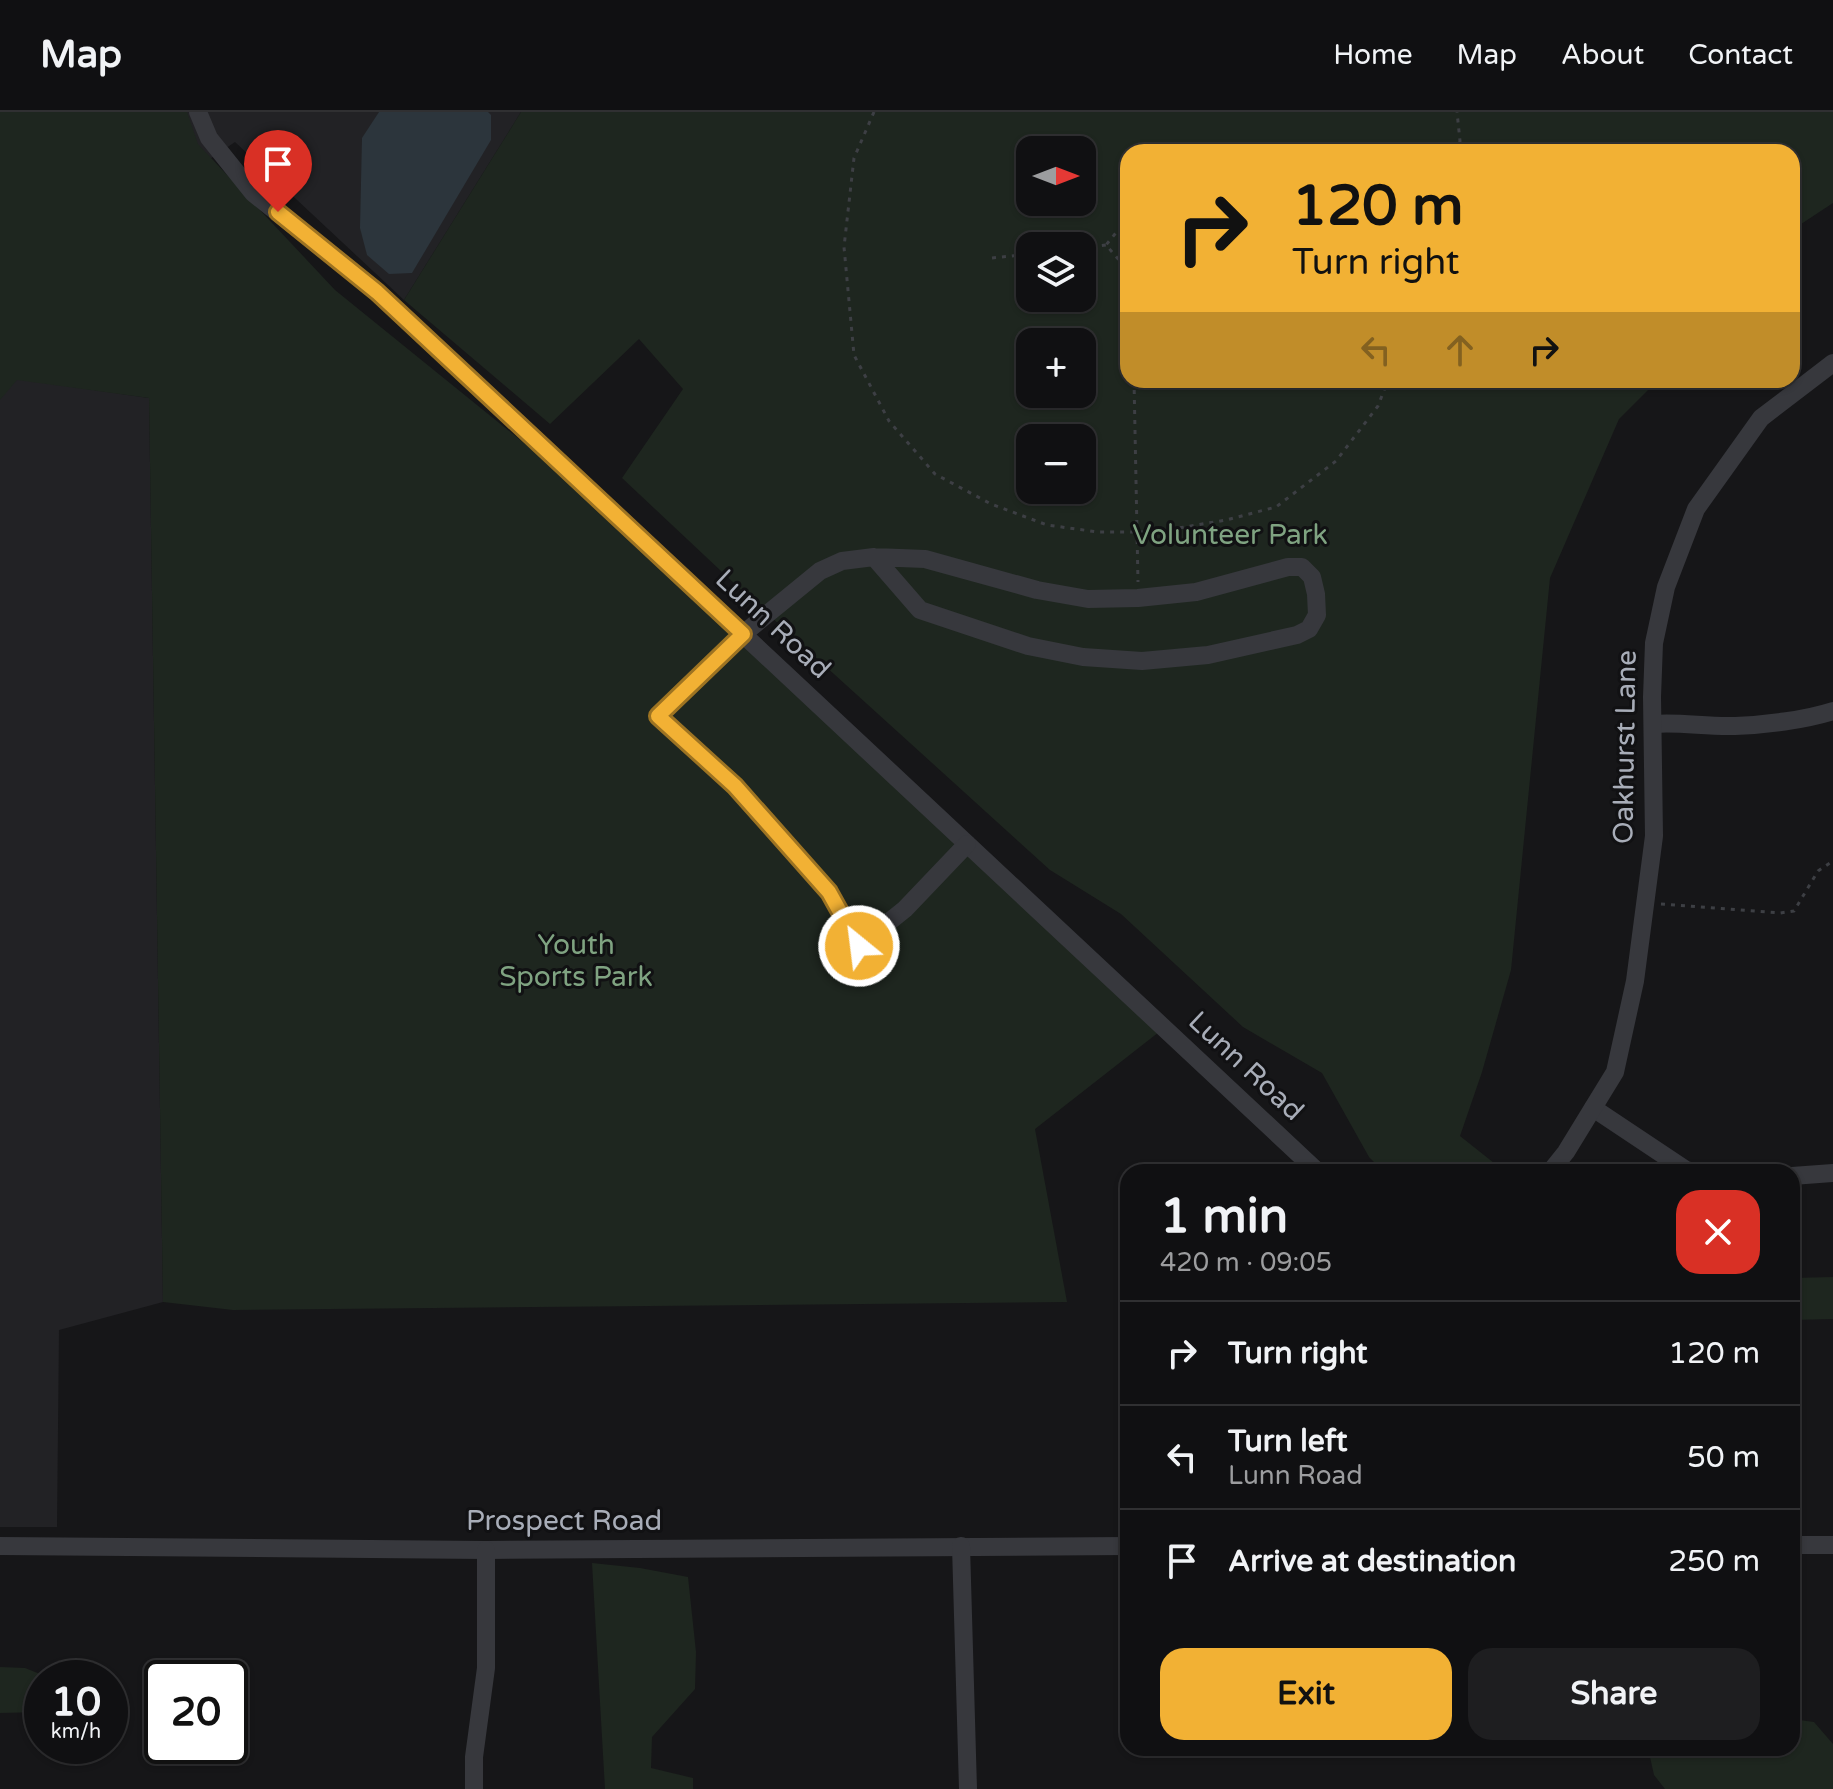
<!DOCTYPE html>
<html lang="en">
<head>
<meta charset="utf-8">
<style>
	body { margin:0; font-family:"Varela Round",sans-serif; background:#1e1e20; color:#f1f3f6; height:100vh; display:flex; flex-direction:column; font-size:30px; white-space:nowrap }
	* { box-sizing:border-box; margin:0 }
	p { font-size:26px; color:#9c9d9f }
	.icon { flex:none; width:44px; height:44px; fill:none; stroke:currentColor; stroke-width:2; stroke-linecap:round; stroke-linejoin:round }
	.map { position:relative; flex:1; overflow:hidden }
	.details { position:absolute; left:1120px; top:1052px; width:680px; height:592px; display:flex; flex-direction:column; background:#101012; border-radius:24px; box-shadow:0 2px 6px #0004,0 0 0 2px #303032 }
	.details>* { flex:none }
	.hud { position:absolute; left:1120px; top:32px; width:680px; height:244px; border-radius:24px; box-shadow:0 2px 6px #0004,0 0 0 2px #303032; background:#f2b134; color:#111; overflow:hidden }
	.needle { width:52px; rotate:90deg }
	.controls { position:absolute; left:1016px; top:24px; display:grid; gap:16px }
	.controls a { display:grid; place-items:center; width:80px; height:80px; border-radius:16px; background:#101012; box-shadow:0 2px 6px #0004,0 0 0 2px #303032; font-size:40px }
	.speed { position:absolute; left:24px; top:1548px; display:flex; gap:16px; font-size:40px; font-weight:700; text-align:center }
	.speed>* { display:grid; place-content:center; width:104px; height:104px; border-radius:50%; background:#101012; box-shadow:0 2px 6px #0004,0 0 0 2px #303032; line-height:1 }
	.speed small { font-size:20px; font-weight:400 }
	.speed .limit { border:4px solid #111; border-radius:12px; background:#fff; color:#111 }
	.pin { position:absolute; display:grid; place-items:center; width:68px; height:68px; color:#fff; margin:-82px -34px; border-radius:50% 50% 50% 0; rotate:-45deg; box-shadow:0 0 8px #0007 }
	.pin .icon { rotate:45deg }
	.me { position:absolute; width:88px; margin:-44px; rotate:331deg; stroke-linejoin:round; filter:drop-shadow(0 0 6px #0008) }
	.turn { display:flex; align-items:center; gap:28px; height:168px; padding:0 40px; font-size:36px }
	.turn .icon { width:104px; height:104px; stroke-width:2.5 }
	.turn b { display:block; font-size:56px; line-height:68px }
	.lanes { display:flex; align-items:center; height:76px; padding:0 40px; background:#0003; justify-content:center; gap:40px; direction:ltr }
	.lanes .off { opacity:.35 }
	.round { display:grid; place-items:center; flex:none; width:84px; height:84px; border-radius:24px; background:#1e1e20 }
	.summary { display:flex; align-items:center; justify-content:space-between; height:136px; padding:0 40px }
	h1 { font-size:48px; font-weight:700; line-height:60px }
	.button { display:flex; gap:16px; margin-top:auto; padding:16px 40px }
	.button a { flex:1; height:92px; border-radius:24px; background:#f2b134; color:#111; font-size:32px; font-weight:700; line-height:92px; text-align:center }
	.button a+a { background:#1e1e20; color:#f1f3f6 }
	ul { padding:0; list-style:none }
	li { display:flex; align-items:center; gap:24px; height:104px; padding:0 40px; border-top:2px solid #303032 }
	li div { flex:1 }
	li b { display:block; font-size:30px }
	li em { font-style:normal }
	header { display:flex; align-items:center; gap:48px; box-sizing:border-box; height:112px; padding:0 40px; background:#101012; border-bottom:2px solid #303032 }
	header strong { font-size:38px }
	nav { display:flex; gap:44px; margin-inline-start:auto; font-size:28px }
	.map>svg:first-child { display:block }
</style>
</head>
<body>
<header>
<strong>Map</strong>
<nav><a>Home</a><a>Map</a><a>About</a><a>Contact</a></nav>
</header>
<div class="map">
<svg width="1833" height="1677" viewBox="0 0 1833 1677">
	<rect width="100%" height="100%" fill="#161618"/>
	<polygon fill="#222225" points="0,0 521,0 404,188 235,30 207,49 18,267 149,286 163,1190 59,1218 57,1415 0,1415"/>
	<g fill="#1e261f" fill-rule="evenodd">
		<polygon points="0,0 187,0 198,32 335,178 556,357 1159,920 1035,1017 1067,1190 233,1198 163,1190 149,286 17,268 0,288"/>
		<path d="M521,0H1833V91L1792,118V40H1128V268H1658L1619,307L1550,466L1511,858L1482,960L1460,1024L1494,1051L1486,1060H1384L1369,1045L1322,961L1243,915L1121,802L1050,758L737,474L622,366L683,277L639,227L550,312L404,188ZM1030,38H1082V90H1030ZM1030,134H1082V186H1030ZM1030,230H1082V282H1030ZM1030,326H1082V378H1030Z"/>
		<polygon points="1833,1165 1833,1207 1792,1208 1792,1166"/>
		<polygon points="592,1451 640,1456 688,1465 696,1540 695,1577 652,1625 651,1656 693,1666 693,1677 605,1677"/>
		<polygon points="0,1555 25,1556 50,1566 42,1566 42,1600 0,1601"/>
		<polygon points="1792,1607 1814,1610 1833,1632 1833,1677 1665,1677 1654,1663 1648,1636 1792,1636"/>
	</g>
	<polygon fill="#2c353c" points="379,0 488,0 491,3 491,28 412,161 389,162 367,143 360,116 362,26"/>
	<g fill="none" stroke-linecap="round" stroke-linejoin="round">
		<g stroke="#3d3f44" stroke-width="3" stroke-dasharray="4 6" stroke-linecap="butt">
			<polyline points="874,0 854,46 844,135 854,243 889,309 935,362 991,392 1047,413 1098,420 1155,420 1226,408 1276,395 1336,349 1378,294 1388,268"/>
			<polyline points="1129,37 1129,40"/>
			<polyline points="1457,40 1460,29 1457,0"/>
			<polyline points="1128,106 1106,133 1128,158"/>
			<polyline points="1082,136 1106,133"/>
			<polyline points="992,146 1030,142"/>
			<polyline points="1134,268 1138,470"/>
			<polyline points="1661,792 1780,801 1794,799 1818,759 1833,749"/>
		</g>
		<g stroke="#37383d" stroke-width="18">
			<polyline points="198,0 209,26 253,81 377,180 1318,1060"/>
			<polyline points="874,445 920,498 1028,534 1083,545 1142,549 1208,543 1297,523 1309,517 1317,503 1316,482 1312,465 1302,455 1288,455 1196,480 1138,486 1088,487 1037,478 925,447 874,445 842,449 820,459 743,522 658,604 735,674 829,780 859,834 905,797 967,732"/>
			<path d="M1654,612C1681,610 1707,615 1735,614C1764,613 1805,608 1833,599"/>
			<polyline points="1593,996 1686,1058 1695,1060"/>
			<polyline points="1550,1060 1566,1040 1615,960 1635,869 1654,724 1652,585 1654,531 1666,475 1696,397 1761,306 1833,251"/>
			<polyline points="1792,1064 1833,1061"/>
			<polyline points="1792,1433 1833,1433"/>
			<polyline points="0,1434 486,1438 1128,1434"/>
			<polyline points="961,1434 968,1677"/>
			<polyline points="474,1677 474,1645 486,1556 486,1438"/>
		</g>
	</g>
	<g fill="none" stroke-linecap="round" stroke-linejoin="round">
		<g stroke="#9d7322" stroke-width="20">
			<polyline id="route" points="278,100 377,180 743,522 658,604 735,674 829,780 859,834"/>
		</g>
		<use href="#route" stroke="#f2b134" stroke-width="14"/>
	</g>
	<g text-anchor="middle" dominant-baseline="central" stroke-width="6" stroke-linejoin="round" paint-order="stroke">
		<g font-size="28" fill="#7fa381" stroke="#111113">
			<text x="1230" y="423">Volunteer Park</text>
			<text x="576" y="833">Youth<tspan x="576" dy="32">Sports Park</tspan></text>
		</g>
		<g font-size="28" fill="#a8adb8" stroke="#111113">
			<text transform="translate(773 512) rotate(43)">Lunn Road</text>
			<text transform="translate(1625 635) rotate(-89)">Oakhurst Lane</text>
			<text transform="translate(1246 954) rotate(43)">Lunn Road</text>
			<text x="564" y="1409">Prospect Road</text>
		</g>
	</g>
</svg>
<div class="controls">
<a><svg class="needle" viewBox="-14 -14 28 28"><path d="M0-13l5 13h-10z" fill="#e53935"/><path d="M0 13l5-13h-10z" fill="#9c9d9f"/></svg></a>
<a><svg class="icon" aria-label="layers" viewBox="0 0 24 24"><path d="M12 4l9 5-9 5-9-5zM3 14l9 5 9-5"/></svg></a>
<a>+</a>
<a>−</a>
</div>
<div class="speed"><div>10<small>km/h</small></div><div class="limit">20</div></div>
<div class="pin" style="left:278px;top:100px;background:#d93025"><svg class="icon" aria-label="arrive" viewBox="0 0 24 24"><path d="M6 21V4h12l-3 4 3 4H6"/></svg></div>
<svg class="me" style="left:859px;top:834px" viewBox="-20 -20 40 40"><circle r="17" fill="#f2b134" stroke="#fff" stroke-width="3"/><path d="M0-11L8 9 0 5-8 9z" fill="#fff"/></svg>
<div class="hud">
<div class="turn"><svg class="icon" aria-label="right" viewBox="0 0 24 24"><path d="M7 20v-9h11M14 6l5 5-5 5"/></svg><div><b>120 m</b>Turn right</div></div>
<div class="lanes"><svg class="icon off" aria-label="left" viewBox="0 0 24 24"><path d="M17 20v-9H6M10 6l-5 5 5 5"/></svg><svg class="icon off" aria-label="ahead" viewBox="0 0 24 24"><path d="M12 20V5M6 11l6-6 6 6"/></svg><svg class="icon" aria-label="right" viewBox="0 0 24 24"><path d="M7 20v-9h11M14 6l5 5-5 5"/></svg></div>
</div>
<section class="details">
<div class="summary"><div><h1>1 min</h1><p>420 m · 09:05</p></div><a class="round" style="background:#d93025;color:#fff"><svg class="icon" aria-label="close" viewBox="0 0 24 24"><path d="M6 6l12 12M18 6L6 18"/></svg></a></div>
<ul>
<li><svg class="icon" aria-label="right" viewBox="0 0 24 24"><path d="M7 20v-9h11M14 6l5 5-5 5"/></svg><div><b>Turn right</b></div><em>120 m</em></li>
<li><svg class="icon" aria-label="left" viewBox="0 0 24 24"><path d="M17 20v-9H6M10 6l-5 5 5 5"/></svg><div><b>Turn left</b><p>Lunn Road</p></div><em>50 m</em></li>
<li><svg class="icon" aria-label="arrive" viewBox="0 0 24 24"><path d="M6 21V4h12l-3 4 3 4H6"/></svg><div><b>Arrive at destination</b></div><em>250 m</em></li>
</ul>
<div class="button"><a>Exit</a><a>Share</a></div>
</section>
</div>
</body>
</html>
